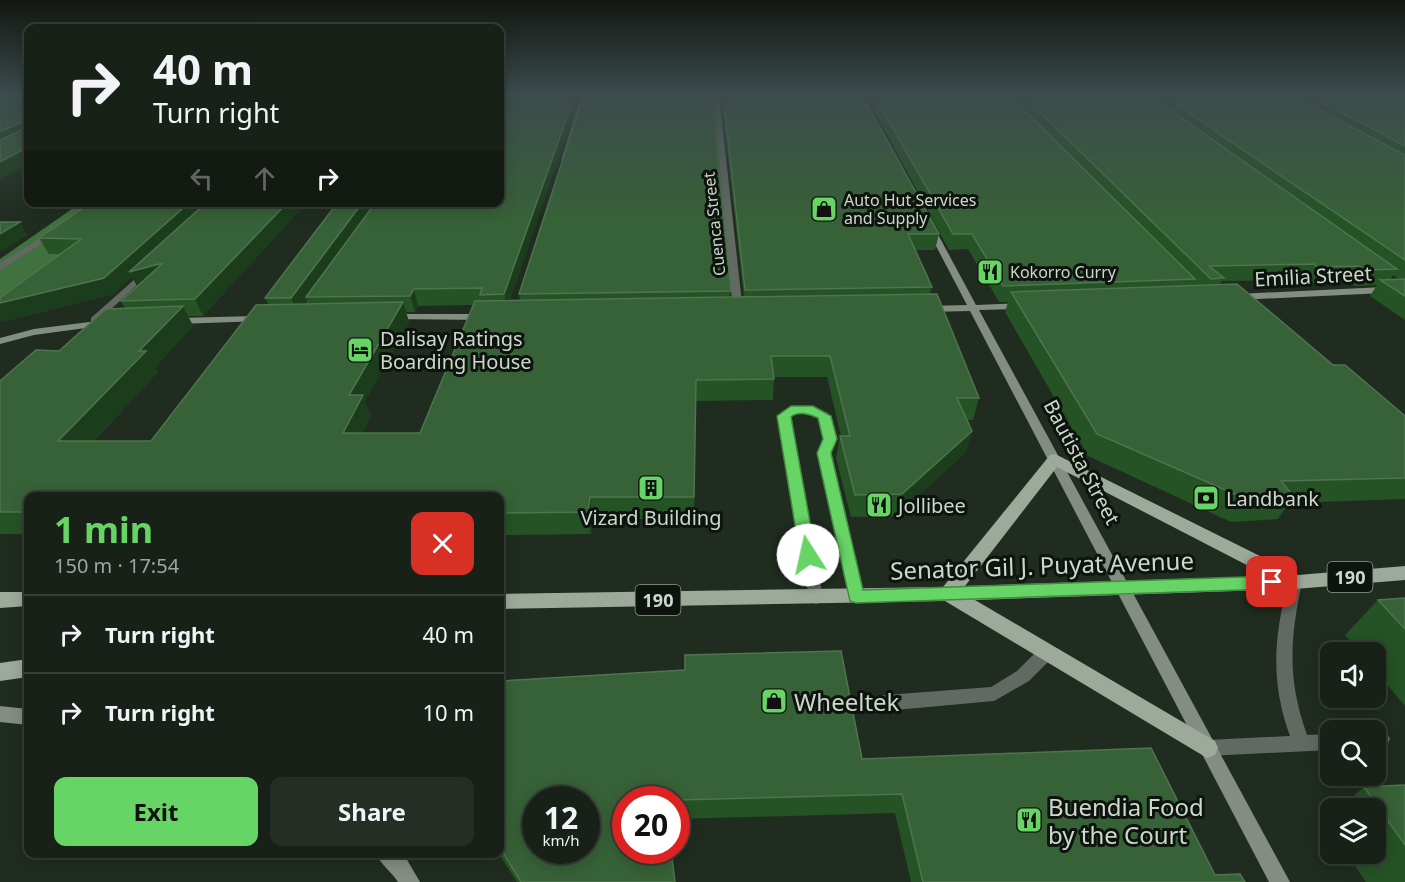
<!DOCTYPE html>
<html lang="en">
<head>
<meta charset="utf-8">
<style>
	body { margin:0; font-family:"Noto Sans",sans-serif; background:#252e24; color:#f1f3f6; height:100vh; display:flex; flex-direction:column; font-size:22px; white-space:nowrap }
	* { box-sizing:border-box; margin:0 }
	p { font-size:20px; color:#9fa3a1 }
	.icon { flex:none; width:33px; height:33px; fill:none; stroke:currentColor; stroke-width:2; stroke-linecap:round; stroke-linejoin:round }
	.map { position:relative; flex:1; overflow:hidden }
	.sheet { position:absolute; left:24px; top:492px; width:480px; height:366px; display:flex; flex-direction:column; background:#182117; border-radius:12px; box-shadow:0 3px 15px #0003,0 0 0 2px #363e36 }
	.sheet>* { flex:none }
	.guide { position:absolute; left:24px; top:24px; width:480px; height:183px; border-radius:12px; box-shadow:0 3px 15px #0003,0 0 0 2px #363e36; background:#182117; color:#f1f3f6; overflow:hidden }
	.buttons { position:absolute; left:1320px; top:642px; display:grid; gap:12px }
	.buttons a { display:grid; place-items:center; width:66px; height:66px; border-radius:12px; background:#182117; box-shadow:0 3px 15px #0003,0 0 0 2px #363e36; font-size:30px }
	.speed { position:absolute; left:522px; top:786px; display:flex; gap:12px; font-size:30px; font-weight:700; text-align:center }
	.speed>* { display:grid; place-content:center; width:78px; height:78px; border-radius:50%; background:#182117; box-shadow:0 3px 15px #0003,0 0 0 2px #363e36; line-height:1 }
	.speed small { font-size:15px; font-weight:400 }
	.speed .limit { border:9px solid #d22; background:#fff; color:#111 }
	.pin { position:absolute; display:grid; place-items:center; width:51px; height:51px; color:#fff; margin:-26px; border-radius:12px; box-shadow:0 3px 9px #0006 }
	.me { position:absolute; width:66px; margin:-33px; rotate:350deg; stroke-linejoin:round; filter:drop-shadow(0 0 4px #0008) }
	.turn { display:flex; align-items:center; gap:21px; height:126px; padding:0 30px; font-size:27px }
	.turn .icon { width:78px; height:78px; stroke-width:2.5 }
	.turn b { display:block; font-size:42px; line-height:51px }
	.lanes { display:flex; align-items:center; height:57px; padding:0 30px; background:#0003; justify-content:center; gap:30px; direction:ltr }
	.lanes .off { opacity:.35 }
	.round { display:grid; place-items:center; flex:none; width:63px; height:63px; border-radius:12px; background:#252e24 }
	.summary { display:flex; align-items:center; justify-content:space-between; height:102px; padding:0 30px }
	h1 { font-size:36px; font-weight:700; line-height:45px; color:#67d466 }
	.primary-button { display:flex; gap:12px; margin-top:auto; padding:12px 30px }
	.primary-button a { flex:1; height:69px; border-radius:12px; background:#67d466; color:#111; font-size:24px; font-weight:700; line-height:69px; text-align:center }
	.primary-button a+a { background:#252e24; color:#f1f3f6 }
	ul { padding:0; list-style:none }
	li { display:flex; align-items:center; gap:18px; height:78px; padding:0 30px; border-top:2px solid #363e36 }
	li div { flex:1 }
	li b { display:block; font-size:22px }
	li em { font-style:normal }
	.map>svg:first-child { display:block }
</style>
</head>
<body>
<div class="map">
<svg width="1405" height="882" viewBox="0 0 1405 882">
	<rect width="100%" height="100%" fill="#202c1f"/>
	<g fill="none" stroke-linecap="round" stroke-linejoin="round">
		<polygon fill="#40713e" fill-rule="evenodd" points="82,202 134,202 128,211 19,294 0,299 0,259"/>
		<g fill="#626962" fill-rule="evenodd">
			<path d="M798,406L815,407L828,413L836,439L830,453L863,597L861,601L856,603L851,601L849,597L818,453L824,439L819,417C810,411 799,411 790,417L823,598L821,602L816,604L811,602L809,598L778,416L784,410Z"/>
			<path d="M1295,576L1300,578L1302,582C1290,639 1287,679 1307,735L1330,734V750L1207,756L1201,754L1198,748L1201,742L1207,740L1290,736C1270,680 1274,638 1288,582L1290,578Z"/>
			<polygon points="1046,646 1052,648 1054,653 1052,658 1029,681 994,701 873,712 867,709 865,704 867,699 873,696 991,687 1017,671 1040,648"/>
			<polygon points="1381,731 1387,733 1390,739 1387,745 1376,748 1376,732"/>
		</g>
		<g fill="#626962" fill-rule="evenodd">
			<polygon points="581,95 587,95 566,160 561,161"/>
			<polygon points="713,95 719,95 743,312 738,315 733,312"/>
			<polygon points="52,231 59,233 0,270 0,263"/>
			<polygon points="145,270 148,271 148,275 97,322 91,322 91,318"/>
		</g>
		<g fill="#838d82" fill-rule="evenodd">
			<polygon points="927,225 934,227 976,305 1023,303 1028,306 1023,309 979,310 1290,882 1269,882 970,311 927,312 922,309 927,306 967,305 926,227"/>
			<polygon points="1405,286 1405,292 1238,300 1233,297 1238,294"/>
			<polygon points="393,314 483,314 488,317 483,320 390,319 390,315"/>
			<polygon points="258,316 263,319 261,321 177,324 172,321 177,318"/>
			<polygon points="105,320 110,323 108,325 34,335 0,344 0,338 34,329"/>
			<polygon points="0,706 28,709 28,725 0,722"/>
			<path d="M376,854H400L406,858L420,882H398C392,872 381,865 376,854Z"/>
		</g>
		<g fill="#9ca99b" fill-rule="evenodd">
			<path d="M1055,454L1298,575L1405,566V580L1295,589L975,600L1215,741L1218,748L1215,755L1207,758L945,601L500,609V594L943,587L1050,455ZM1057,467L1268,576L965,586Z"/>
			<polygon points="0,592 28,592 28,606 0,608"/>
			<polygon points="28,659 28,677 0,681 0,663"/>
		</g>
	</g>
	<g fill="#255325" fill-rule="evenodd">
		<path d="M721,95H862L939,234L935,250H915L932,287L930,294L979,398L973,420H967L972,431L966,452L896,516L851,517L836,458L840,436H841L827,377H774L773,400L696,401L694,519H593L591,534L500,535V496H28V534H0V380L59,351L125,308L121,301L137,286L132,277L113,294L2,322L0,319V298L61,254H49L39,238L92,202H307L203,316H188L193,326L155,367L158,372L94,441H151L268,304L265,298L500,202L511,301H520L519,294L731,291L730,297H744ZM473,305L420,433H362L371,416L365,401L409,322L406,312H415L418,306Z"/>
		<path d="M866,95H1405V320L1370,296L1377,285L1355,286L1349,282L1308,283L1304,280L1222,281L1220,284L1405,416V499L1289,503L1278,519L1231,522L1088,456L1005,312L1008,302H999L968,249L949,250ZM1393,275L1399,279L1390,280Z"/>
		<polygon points="1405,598 1405,706 1376,671 1376,652 1360,652 1345,635 1378,600"/>
		<polygon points="500,681 862,759 1215,875 1245,882 911,882 895,813 676,819 676,800 626,800 675,882 517,882 499,854"/>
		<polygon points="1405,785 1405,882 1366,882 1347,854 1376,854 1376,808 1339,808 1364,787"/>
		<polygon points="1330,815 1330,828 1325,819"/>
	</g>
	<g fill="#1b3d1b">
		<polygon points="575,95 580,95 507,310 504,294"/>
		<polygon points="22,122 28,134 0,148 0,132"/>
		<polygon points="28,147 28,164 0,180 0,162"/>
		<polygon points="190,202 213,202 163,263 138,287 132,277 113,294 2,322 0,319 0,303"/>
		<polygon points="288,202 307,202 203,316 195,299"/>
		<polygon points="363,202 378,202 306,297 307,301 298,314 291,298"/>
		<polygon points="20,222 28,235 0,252 0,234"/>
		<polygon points="414,289 418,306 415,312 410,296"/>
		<polygon points="403,302 409,322 365,401 371,416 351,454 343,433 349,395"/>
		<polygon points="183,306 193,326 155,367 158,372 74,462 58,441 139,351"/>
		<polygon points="696,380 696,401 694,519 694,497"/>
		<polygon points="972,431 966,452 896,516 902,494"/>
		<polygon points="590,497 593,519 591,534 588,512"/>
	</g>
	<g fill="#376137" stroke="#4f744f" stroke-width="1.5" fill-rule="evenodd">
		<polygon points="0,95 28,95 28,147 0,162 0,140 22,130 22,122 0,132"/>
		<polygon points="500,95 575,95 504,294 480,295 482,288 414,289 410,296 306,297 376,202 500,202"/>
		<polygon points="584,95 712,95 731,291 519,294"/>
		<polygon points="723,95 862,95 939,234 908,234 932,287 745,290"/>
		<polygon points="874,95 1009,95 1195,279 1003,286 972,234 953,234"/>
		<polygon points="1022,95 1149,95 1397,269 1365,270 1359,266 1317,267 1314,264 1209,266 1224,278 1211,279"/>
		<polygon points="1162,95 1292,95 1405,155 1405,260"/>
		<polygon points="1308,95 1405,95 1405,146"/>
		<polygon points="92,202 190,202 104,278 0,303 0,298 81,239 39,238"/>
		<polygon points="207,202 288,202 195,299 121,301 163,263 129,272"/>
		<polygon points="338,202 363,202 291,298 265,298"/>
		<polygon points="0,222 20,222 0,234"/>
		<polygon points="1405,279 1405,296 1380,280"/>
		<polygon points="1237,284 1333,365 1345,365 1405,416 1405,478 1281,481 1294,497 1246,499 1097,434 1011,292"/>
		<polygon points="937,294 979,398 957,398 972,431 902,494 855,495 840,436 850,436 830,356 771,356 774,379 696,380 694,497 590,497 588,512 500,513 500,496 262,496 264,493 114,496 28,496 28,512 0,512 0,381 36,350 59,351 106,309 183,306 139,351 146,351 58,441 151,441 256,305 403,302 349,395 363,395 343,433 420,433 475,301"/>
		<polygon points="1405,598 1405,629 1378,600"/>
		<path d="M841,651L862,759L1151,748L1215,875L1240,874L1245,882H923L902,794L676,800H626V850H671L675,882H521L500,848V681L685,670V655ZM536,800H586V850H536Z"/>
		<polygon points="1405,785 1405,845 1364,787"/>
	</g>
	<linearGradient id="sky" x2="0" y2="1"><stop stop-color="#121811"/><stop offset="0.43" stop-color="#3c4b4d"/><stop offset="1" stop-color="#3c4b4d" stop-opacity="0"/></linearGradient>
	<rect width="1405" height="219" fill="url(#sky)"/>
	<path fill="#67d466" stroke="#438a42" stroke-width="1.5" d="M791,406H813L831,416L837,439L831,453L863,590L1272,576L1278,578L1280,582L1278,587L1272,589L856,603L850,601L817,453L823,439L818,418C810,414 798,411 791,417L816,555L814,559H802L800,555L777,416Z"/>
	<defs>
		<g id="shop-square" transform="scale(1.35)"><rect x="-9" y="-9" width="18" height="18" rx="4" fill="#67d466" stroke="#0d130d"/><path d="M-5-2.5h2.3a2.7 3.5 0 0 1 5.4 0H5L5.5 6h-11ZM-1.5-2.5h3a1.5 2.3 0 0 0-3 0Z" fill="#111"/></g>
		<g id="restaurant-square" transform="scale(1.35)"><rect x="-9" y="-9" width="18" height="18" rx="4" fill="#67d466" stroke="#0d130d"/><path d="M-5-6h1v4h1v-4h1v4h1v-4h1v5L-1.5 .5V6h-2V.5L-5-1ZM5-6V6H3V1.5H1.5Q1.5-4 5-6Z" fill="#111"/></g>
		<g id="hotel-square" transform="scale(1.35)"><rect x="-9" y="-9" width="18" height="18" rx="4" fill="#67d466" stroke="#0d130d"/><path d="M-6-4.5h1.5V1H6V5H4.5V3h-9V5H-6ZM-4 0a1.8 1.8 0 1 1 3.6 0ZM.5 0V-2.5h3Q6-2.5 6 0Z" fill="#111"/></g>
		<g id="building-square" transform="scale(1.35)"><rect x="-9" y="-9" width="18" height="18" rx="4" fill="#67d466" stroke="#0d130d"/><path d="M-4-6H4V6H1V3H-1V6H-4ZM-2.5-4.3h1.7v1.8h-1.7ZM.8-4.3h1.7v1.8H.8ZM-2.5-1h1.7V.8h-1.7ZM.8-1h1.7V.8H.8Z" fill="#111"/></g>
		<g id="bank-square" transform="scale(1.35)"><rect x="-9" y="-9" width="18" height="18" rx="4" fill="#67d466" stroke="#0d130d"/><path d="M-6-4H6V4H-6ZM0-2.3a2.3 2.3 0 1 0 0 4.6a2.3 2.3 0 1 0 0-4.6Z" fill="#111"/></g>
	</defs>
	<g fill-rule="evenodd">
		<use href="#shop-square" x="824" y="209"/>
		<use href="#restaurant-square" x="990" y="272"/>
		<use href="#hotel-square" x="360" y="350"/>
		<use href="#building-square" x="651" y="488"/>
		<use href="#bank-square" x="1206" y="498"/>
		<use href="#restaurant-square" x="879" y="505"/>
		<use href="#shop-square" x="774" y="701"/>
		<use href="#restaurant-square" x="1029" y="820"/>
	</g>
	<g text-anchor="middle" dominant-baseline="central" stroke-width="6" stroke-linejoin="round" paint-order="stroke">
		<g font-size="16" fill="#ced7ce" stroke="#0d130d" text-anchor="start">
			<text x="844" y="200">Auto Hut Services<tspan x="844" dy="18">and Supply</tspan></text>
			<text x="1010" y="272">Kokorro Curry</text>
		</g>
		<g font-size="16" fill="#ced7ce" stroke="#0d130d">
			<text transform="translate(714 224) rotate(-96)">Cuenca Street</text>
		</g>
		<g fill="#0d130d" stroke="#949c94" stroke-width="1.5">
			<rect x="1327.5" y="562" width="45" height="30" rx="4.5"/>
			<rect x="635.5" y="585" width="45" height="30" rx="4.5"/>
		</g>
		<g font-size="18" font-weight="bold" fill="#ced7ce">
			<text x="1350" y="577">190</text>
			<text x="658" y="600">190</text>
		</g>
		<g font-size="20" fill="#ced7ce" stroke="#0d130d">
			<text transform="translate(1313 276) rotate(-3)">Emilia Street</text>
			<text transform="translate(1082 462) rotate(62)">Bautista Street</text>
		</g>
		<g font-size="20" fill="#ced7ce" stroke="#0d130d" text-anchor="start">
			<text x="380" y="338">Dalisay Ratings<tspan x="380" dy="23">Boarding House</tspan></text>
			<text x="1226" y="498">Landbank</text>
			<text x="898" y="505">Jollibee</text>
			<text x="651" y="517" text-anchor="middle">Vizard Building</text>
		</g>
		<g font-size="24" fill="#ced7ce" stroke="#0d130d">
			<text transform="translate(1042 565) rotate(-2)">Senator Gil J. Puyat Avenue</text>
		</g>
		<g font-size="24" fill="#ced7ce" stroke="#0d130d" text-anchor="start">
			<text x="794" y="701">Wheeltek</text>
			<text x="1048" y="806">Buendia Food<tspan x="1048" dy="28">by the Court</tspan></text>
		</g>
	</g>
</svg>
<div class="buttons">
<a><svg class="icon" aria-label="sound" viewBox="0 0 24 24"><path d="M4 9h4l5-4v14l-5-4H4zM17 9q2 3 0 6"/></svg></a>
<a><svg class="icon" aria-label="search" viewBox="0 0 24 24"><circle cx="10" cy="10" r="6"/><path d="M15 15l6 6"/></svg></a>
<a><svg class="icon" aria-label="layers" viewBox="0 0 24 24"><path d="M12 4l9 5-9 5-9-5zM3 14l9 5 9-5"/></svg></a>
</div>
<div class="speed"><div>12<small>km/h</small></div><div class="limit">20</div></div>
<div class="pin" style="left:1272px;top:582px;background:#d93025"><svg class="icon" aria-label="arrive" viewBox="0 0 24 24"><path d="M6 21V4h12l-3 4 3 4H6"/></svg></div>
<svg class="me" style="left:808px;top:555px" viewBox="-20 -20 40 40"><circle r="19" fill="#fff"/><path d="M0-13L10 11 0 6-10 11z" fill="#67d466"/></svg>
<div class="guide">
<div class="turn"><svg class="icon" aria-label="right" viewBox="0 0 24 24"><path d="M7 20v-9h11M14 6l5 5-5 5"/></svg><div><b>40 m</b>Turn right</div></div>
<div class="lanes"><svg class="icon off" aria-label="left" viewBox="0 0 24 24"><path d="M17 20v-9H6M10 6l-5 5 5 5"/></svg><svg class="icon off" aria-label="ahead" viewBox="0 0 24 24"><path d="M12 20V5M6 11l6-6 6 6"/></svg><svg class="icon" aria-label="right" viewBox="0 0 24 24"><path d="M7 20v-9h11M14 6l5 5-5 5"/></svg></div>
</div>
<section class="sheet">
<div class="summary"><div><h1>1 min</h1><p>150 m · 17:54</p></div><a class="round" style="background:#d93025;color:#fff"><svg class="icon" aria-label="close" viewBox="0 0 24 24"><path d="M6 6l12 12M18 6L6 18"/></svg></a></div>
<ul>
<li><svg class="icon" aria-label="right" viewBox="0 0 24 24"><path d="M7 20v-9h11M14 6l5 5-5 5"/></svg><div><b>Turn right</b></div><em>40 m</em></li>
<li><svg class="icon" aria-label="right" viewBox="0 0 24 24"><path d="M7 20v-9h11M14 6l5 5-5 5"/></svg><div><b>Turn right</b></div><em>10 m</em></li>
</ul>
<div class="primary-button"><a>Exit</a><a>Share</a></div>
</section>
</div>
</body>
</html>
